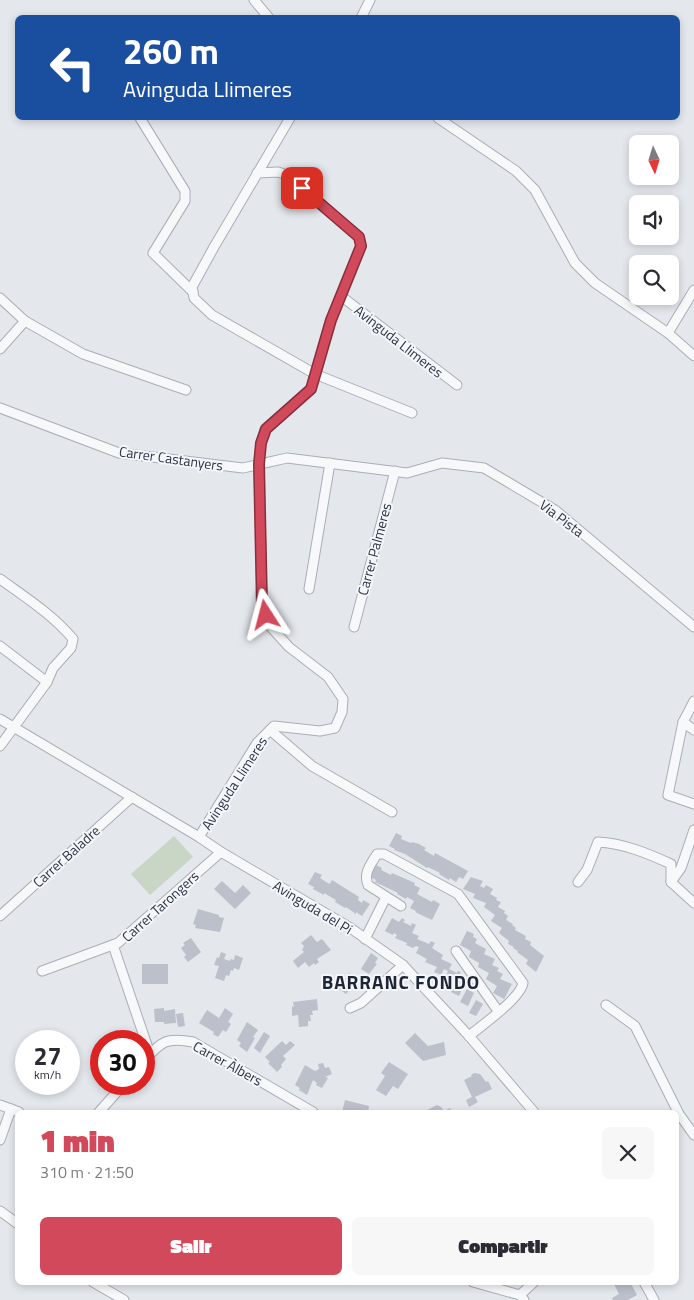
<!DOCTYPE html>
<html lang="es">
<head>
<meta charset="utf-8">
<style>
	body { margin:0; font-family:"Titillium Web",sans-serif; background:#f7f7f7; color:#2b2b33; height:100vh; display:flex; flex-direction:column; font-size:19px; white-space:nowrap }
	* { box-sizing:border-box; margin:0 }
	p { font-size:16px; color:#7c7c81 }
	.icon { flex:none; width:28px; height:28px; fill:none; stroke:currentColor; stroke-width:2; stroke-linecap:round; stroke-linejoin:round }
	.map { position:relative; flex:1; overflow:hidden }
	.sheet { position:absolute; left:15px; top:1110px; width:664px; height:175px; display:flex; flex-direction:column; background:#fff; border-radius:8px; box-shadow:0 2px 8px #0003 }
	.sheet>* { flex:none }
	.top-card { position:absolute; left:15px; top:15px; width:665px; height:105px; border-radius:8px; box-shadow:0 2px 8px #0003; background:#1a4fa0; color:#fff; overflow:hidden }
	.needle { width:32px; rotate:176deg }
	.controls { position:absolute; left:629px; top:135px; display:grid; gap:10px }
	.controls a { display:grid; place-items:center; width:50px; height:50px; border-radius:8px; background:#fff; box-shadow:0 2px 8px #0003; font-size:25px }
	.speed { position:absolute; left:15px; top:1030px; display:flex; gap:10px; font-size:25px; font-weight:700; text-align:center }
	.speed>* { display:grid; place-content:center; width:65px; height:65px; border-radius:50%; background:#fff; box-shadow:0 2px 8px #0003; line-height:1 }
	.speed small { font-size:12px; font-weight:400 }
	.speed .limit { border:8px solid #d22; background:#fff; color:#111 }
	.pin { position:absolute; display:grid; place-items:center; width:42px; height:42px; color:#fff; margin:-21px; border-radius:10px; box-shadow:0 2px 8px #0006 }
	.me { position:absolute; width:55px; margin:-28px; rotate:351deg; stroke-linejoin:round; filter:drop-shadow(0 0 4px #0008) }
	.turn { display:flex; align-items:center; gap:18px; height:105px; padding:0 25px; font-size:22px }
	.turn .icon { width:65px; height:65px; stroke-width:2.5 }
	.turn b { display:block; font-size:35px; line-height:42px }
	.round { display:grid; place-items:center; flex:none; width:52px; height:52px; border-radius:8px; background:#f7f7f7 }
	.summary { display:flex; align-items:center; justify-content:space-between; height:85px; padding:0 25px }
	h1 { font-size:30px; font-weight:800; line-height:38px; color:#d1495b }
	.primary-button { display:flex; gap:10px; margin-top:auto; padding:10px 25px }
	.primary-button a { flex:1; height:58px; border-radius:8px; background:#d1495b; color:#fff; font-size:20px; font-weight:800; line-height:58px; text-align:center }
	.primary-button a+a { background:#f7f7f7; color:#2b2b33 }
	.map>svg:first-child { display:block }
</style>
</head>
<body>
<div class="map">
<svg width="694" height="1300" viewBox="0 0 694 1300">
	<rect width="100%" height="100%" fill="#e4e7ec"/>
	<polygon fill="#c9d6c5" points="174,836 193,857 150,895 131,874"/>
	<g fill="#bbc0ca">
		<polygon points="396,833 402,836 401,839 411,843 412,842 419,844 426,848 424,850 434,856 435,853 468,871 463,879 459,877 456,882 450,878 449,880 439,874 440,873 428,867 427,868 405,854 394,850 395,849 389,846"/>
		<polygon points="376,865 382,868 381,870 391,875 392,873 415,883 414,885 420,888 417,894 432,902 433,900 440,904 432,920 415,912 416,911 410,908 414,901 407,897 406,899 397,894 398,893 375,882 376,880 370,877"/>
		<polygon points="315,872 322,875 320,878 326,882 330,884 332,880 359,897 358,900 362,903 363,900 370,904 362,916 356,912 356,914 346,907 345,908 335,902 336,900 324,893 324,895 313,889 314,887 308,884"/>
		<polygon points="471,877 483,881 480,886 484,888 486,885 493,889 490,894 497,898 496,900 501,902 498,907 505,911 504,913 508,916 506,920 513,924 512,925 516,928 515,930 526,936 525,939 531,942 530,945 544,956 536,972 526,964 528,960 517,952 518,951 513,948 514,947 508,944 509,941 499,933 502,928 491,921 495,915 484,907 486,903 473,898 475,894 463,889"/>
		<polygon points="222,881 235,893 243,885 251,893 235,909 214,889"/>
		<polygon points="198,909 219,915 219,917 224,918 220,932 195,928 196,925 193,924"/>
		<polygon points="392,918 399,922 402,918 405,920 403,922 411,926 412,923 416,925 412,933 419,936 417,939 429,944 431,941 435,943 432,948 443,955 441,959 452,964 449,969 457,973 458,971 461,972 457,979 465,983 459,996 451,992 455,983 452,982 450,986 443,982 448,971 444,969 441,975 434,972 437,967 425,962 427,959 416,953 419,947 416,946 413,948 406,945 407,943 395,938 397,935 394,933 393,935 385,931"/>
		<polygon points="467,931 474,934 473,937 477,939 475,943 486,949 484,954 495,959 492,965 499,968 497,971 503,974 500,979 512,984 504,999 493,993 497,986 486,979 489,973 478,967 479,963 469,957 471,951 460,945"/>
		<polygon points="311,935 317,942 322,939 331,950 317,959 319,962 315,965 314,963 309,967 305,962 298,968 293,961 304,952 302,950 304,946 301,943"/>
		<polygon points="191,938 201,952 188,962 184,957 186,955 181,948 185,945 183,943"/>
		<polygon points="221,952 226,954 224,959 230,961 231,959 234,960 235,955 243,958 239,970 234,968 233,971 231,970 229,976 226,975 224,981 215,978 219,966 214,965 217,957 219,958"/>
		<polygon points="371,953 378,958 375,963 377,964 369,974 361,969"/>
		<rect x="142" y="964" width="26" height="20"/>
		<polygon points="349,973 356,977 352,983 354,984 346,994 339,989"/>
		<polygon points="467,989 474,993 468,1006 460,1002"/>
		<polygon points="317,999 318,1010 312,1011 313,1015 310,1015 311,1021 308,1021 308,1026 299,1027 298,1015 292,1016 292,1006 294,1007 293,1002"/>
		<polygon points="476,1000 483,1004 476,1016 469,1013"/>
		<polygon points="164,1008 164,1011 175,1009 176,1023 164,1024 164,1022 155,1022 154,1009"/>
		<polygon points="225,1008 233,1014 228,1022 231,1024 226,1032 223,1030 218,1037 213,1034 214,1032 199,1023 207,1010 219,1018"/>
		<polygon points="183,1013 185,1026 178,1027 176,1014"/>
		<polygon points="247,1022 258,1030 253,1037 255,1038 247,1052 239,1046 241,1043 237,1040"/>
		<polygon points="264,1032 270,1036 260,1053 254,1048"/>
		<polygon points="415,1033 428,1046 444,1042 446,1055 423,1061 405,1043"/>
		<polygon points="282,1041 286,1045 290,1041 295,1045 283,1056 286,1059 281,1065 282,1067 277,1072 268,1063 270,1062 265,1057"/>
		<polygon points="389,1062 408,1074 398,1089 393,1086 386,1096 376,1090 385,1076 381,1073"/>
		<polygon points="323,1063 325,1068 329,1067 332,1074 325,1077 328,1078 322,1088 316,1085 317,1083 313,1080 307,1095 299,1090 300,1088 295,1085 305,1065 315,1071 319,1069 318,1064"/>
		<polygon points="474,1073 480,1074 486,1082 488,1081 492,1089 475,1097 478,1102 469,1107 466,1100 472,1097 464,1080 472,1076 471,1075"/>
		<polygon points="345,1100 369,1106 368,1112 342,1112"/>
		<polygon points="437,1105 441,1107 444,1111 450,1108 452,1112 423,1112"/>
		<polygon points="613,1282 630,1282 637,1295 628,1300 613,1300 612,1298 619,1294"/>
	</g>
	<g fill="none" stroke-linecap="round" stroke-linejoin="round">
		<g stroke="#a9aeb7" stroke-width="11">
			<g id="minor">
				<polyline points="254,0 269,18"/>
				<polyline points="361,18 370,0"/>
				<polyline points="140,118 185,191 185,201 153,253 193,292"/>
				<polyline points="290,118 214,247 192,287 194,298 212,315 315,374 412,413"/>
				<polyline points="438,118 516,171 535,190 575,263 595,283 668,333 694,356"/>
				<polyline points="341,296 457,385"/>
				<polyline points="0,298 25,321 0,349"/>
				<polyline points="25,321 83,354 186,390"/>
				<polyline points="668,333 694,290"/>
				<polyline points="0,408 119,453 243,468 287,458 407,473 442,463 484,468 555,510 694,627"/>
				<path d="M0,579C25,597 53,615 73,639L71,648L53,668L47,682"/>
				<polyline points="309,589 330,463"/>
				<polyline points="354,627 395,471"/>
				<polyline points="0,646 47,682 0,746"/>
				<polyline points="694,701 683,722 668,795 694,804"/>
				<polyline points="0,719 199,837 221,852 118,943 42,971"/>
				<polyline points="683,722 694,730"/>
				<polyline points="270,730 312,766 392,812"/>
				<polyline points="199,837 257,743 274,726 320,731 335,728 342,712 343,699 328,677 289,647 269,625 262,606 259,464 261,443 265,429 311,389 331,320 361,246 359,237 287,175 278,172 257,173"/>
				<polyline points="221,852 349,927 403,965 469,1036 534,1112"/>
				<path d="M578,882L587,870L598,842C623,843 649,854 671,864V882L694,903"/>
				<polyline points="671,882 681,868 694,830"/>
				<path d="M401,906L368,885C363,873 371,864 377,854H384L458,894L523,983C520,999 482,1025 469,1036"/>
				<polyline points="0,916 132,797"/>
				<polyline points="365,939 386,897"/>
				<polyline points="113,945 150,1054"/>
				<polyline points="456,951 498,1011"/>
				<polyline points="606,1005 635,1026 679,1114 694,1135"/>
				<polyline points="350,1008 361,1003 403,965"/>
				<path d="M144,1061C161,1041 167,1037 193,1042L313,1112"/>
				<polyline points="0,1105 19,1112"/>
				<polyline points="99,1112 124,1084"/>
				<polyline points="0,1140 11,1109"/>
				<polyline points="0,1211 18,1224"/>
				<polyline points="93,1282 124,1300"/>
				<polyline points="473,1282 520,1295 524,1300"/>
				<polyline points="644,1282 654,1300"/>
				<polyline points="520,1295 534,1282"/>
			</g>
		</g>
		<use href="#minor" stroke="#f7f8fa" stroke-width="9"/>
	</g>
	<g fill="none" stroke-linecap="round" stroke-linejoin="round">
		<g stroke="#882f3b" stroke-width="12">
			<polyline id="route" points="266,615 262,606 259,464 261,443 266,429 311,389 331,320 361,246 359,237 302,188"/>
		</g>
		<use href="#route" stroke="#d1495b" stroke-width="9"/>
	</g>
	<g text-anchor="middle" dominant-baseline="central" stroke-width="4" stroke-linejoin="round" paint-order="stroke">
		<g font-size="14" fill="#2b3445" stroke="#f4f6f9">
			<text transform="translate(399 341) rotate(38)">Avinguda Llimeres</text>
			<text transform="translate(171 458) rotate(8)">Carrer Castanyers</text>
			<text transform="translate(562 518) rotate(37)">Via Pista</text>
			<text transform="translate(374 549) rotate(-75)">Carrer Palmeres</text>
			<text transform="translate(234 783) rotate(-57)">Avinguda Llimeres</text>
			<text transform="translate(66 856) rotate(-42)">Carrer Baladre</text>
			<text transform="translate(160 906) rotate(-42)">Carrer Tarongers</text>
			<text transform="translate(313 907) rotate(31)">Avinguda del Pi</text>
			<text transform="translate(228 1063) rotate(29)">Carrer Àlbers</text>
		</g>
		<g font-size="19" font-weight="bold" letter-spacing="1" fill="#1d2536" stroke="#f4f6f9">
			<text x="401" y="981">BARRANC FONDO</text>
		</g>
	</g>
</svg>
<div class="controls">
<a><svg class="needle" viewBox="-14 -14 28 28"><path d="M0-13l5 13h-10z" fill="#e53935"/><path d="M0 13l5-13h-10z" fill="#7c7c81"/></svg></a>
<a><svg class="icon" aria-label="sound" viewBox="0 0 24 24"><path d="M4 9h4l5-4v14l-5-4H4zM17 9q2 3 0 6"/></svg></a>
<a><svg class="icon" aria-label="search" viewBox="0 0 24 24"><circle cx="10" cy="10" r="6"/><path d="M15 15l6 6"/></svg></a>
</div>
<div class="speed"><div>27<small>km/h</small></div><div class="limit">30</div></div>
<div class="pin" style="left:302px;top:188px;background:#d93025"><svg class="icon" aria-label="arrive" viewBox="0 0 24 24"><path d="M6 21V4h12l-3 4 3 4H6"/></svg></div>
<svg class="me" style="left:266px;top:615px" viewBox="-20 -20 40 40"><path d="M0-17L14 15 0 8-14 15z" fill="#d1495b" stroke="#fff" stroke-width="4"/></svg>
<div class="top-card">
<div class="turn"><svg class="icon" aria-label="left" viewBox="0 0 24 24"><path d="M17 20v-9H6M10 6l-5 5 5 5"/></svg><div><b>260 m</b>Avinguda Llimeres</div></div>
</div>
<section class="sheet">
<div class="summary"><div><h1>1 min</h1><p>310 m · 21:50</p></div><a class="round"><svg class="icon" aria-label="close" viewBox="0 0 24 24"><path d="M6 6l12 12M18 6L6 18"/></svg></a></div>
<div class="primary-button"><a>Salir</a><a>Compartir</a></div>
</section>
</div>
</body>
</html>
